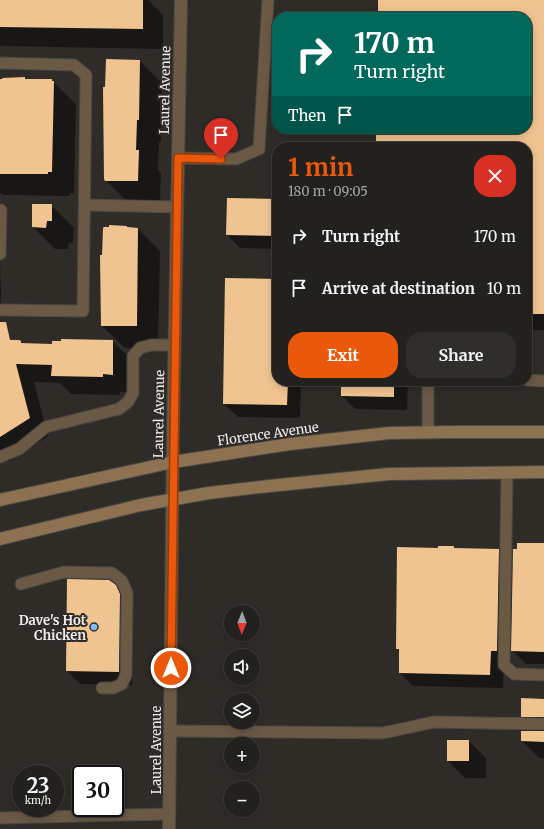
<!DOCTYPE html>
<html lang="en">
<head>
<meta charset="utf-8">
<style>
	body { margin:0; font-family:Merriweather,serif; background:#2f2e2b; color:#f1f3f6; height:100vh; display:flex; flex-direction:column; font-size:15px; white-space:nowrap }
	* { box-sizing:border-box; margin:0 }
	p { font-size:13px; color:#a3a3a4 }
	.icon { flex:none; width:22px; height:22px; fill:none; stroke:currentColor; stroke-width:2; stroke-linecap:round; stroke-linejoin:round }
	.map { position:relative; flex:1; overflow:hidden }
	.sheet { position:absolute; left:272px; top:142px; width:260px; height:244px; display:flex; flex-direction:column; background:#23211e; border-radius:16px; box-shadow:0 2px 10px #0003,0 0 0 1px #403e3c }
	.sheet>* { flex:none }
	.guide { position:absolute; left:272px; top:12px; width:260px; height:122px; border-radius:16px; box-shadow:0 2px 10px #0003,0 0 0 1px #403e3c; background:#00695c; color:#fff; overflow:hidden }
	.needle { width:26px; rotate:181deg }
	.tools { position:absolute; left:224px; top:605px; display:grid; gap:8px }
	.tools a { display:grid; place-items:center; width:36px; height:36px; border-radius:50%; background:#23211e; box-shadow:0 2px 10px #0003,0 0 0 1px #403e3c; font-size:20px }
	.speed { position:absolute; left:12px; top:765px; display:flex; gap:8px; font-size:20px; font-weight:700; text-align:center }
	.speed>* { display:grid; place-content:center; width:52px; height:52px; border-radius:50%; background:#23211e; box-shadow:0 2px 10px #0003,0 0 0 1px #403e3c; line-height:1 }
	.speed small { font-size:10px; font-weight:400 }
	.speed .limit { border:2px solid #111; border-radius:6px; background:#fff; color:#111 }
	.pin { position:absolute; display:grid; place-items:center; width:34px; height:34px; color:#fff; margin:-41px -17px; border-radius:50% 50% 50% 0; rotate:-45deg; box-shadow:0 0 4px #0007 }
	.pin .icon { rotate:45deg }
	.me { position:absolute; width:44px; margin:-22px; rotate:0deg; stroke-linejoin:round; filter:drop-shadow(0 0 3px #0008) }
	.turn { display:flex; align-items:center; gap:14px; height:84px; padding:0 16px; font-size:18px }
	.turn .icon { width:52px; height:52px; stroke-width:2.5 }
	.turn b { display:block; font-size:28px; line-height:34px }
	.then { display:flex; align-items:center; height:38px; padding:0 16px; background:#0003; gap:8px; font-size:15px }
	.round { display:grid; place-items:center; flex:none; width:42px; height:42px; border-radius:16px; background:#2f2e2b }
	.head { display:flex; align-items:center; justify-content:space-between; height:68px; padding:0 16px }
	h1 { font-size:24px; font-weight:700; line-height:30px; color:#ea580c }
	.button { display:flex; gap:8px; margin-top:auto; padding:8px 16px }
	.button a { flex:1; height:46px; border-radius:16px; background:#ea580c; color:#fff; font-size:16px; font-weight:700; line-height:46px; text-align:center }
	.button a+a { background:#2f2e2b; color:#f1f3f6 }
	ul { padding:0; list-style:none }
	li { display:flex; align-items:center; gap:12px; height:52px; padding:0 16px }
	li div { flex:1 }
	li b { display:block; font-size:15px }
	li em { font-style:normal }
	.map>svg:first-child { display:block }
</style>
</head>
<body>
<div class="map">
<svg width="544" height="829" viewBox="0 0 544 829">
	<rect width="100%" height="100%" fill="#2f2c28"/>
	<g fill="#0007">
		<polygon points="0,0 148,0 163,15 163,49 0,46"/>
		<polygon points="379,0 544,0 544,330 527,330 527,147 377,147 377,129 527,129 527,17 379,17"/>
		<polygon points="140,61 162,83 161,142 159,142 158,170 161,173 160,203 128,202 105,180"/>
		<polygon points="0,78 51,80 76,104 74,194 70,193 70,196 4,195 0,193"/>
		<polygon points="277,200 277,249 240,248 227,235"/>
		<polygon points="51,205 74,228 73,243 69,243 68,249 55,249 33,227"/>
		<polygon points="128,228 138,229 160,251 158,348 125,348 102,326"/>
		<polygon points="0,261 1,293 0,326"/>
		<polygon points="277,280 277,381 301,381 300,418 238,417 224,404"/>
		<polygon points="0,341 20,342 23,344 53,345 112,341 131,359 130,392 120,392 120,395 71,394 60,383 34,382 48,436 12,460 0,463"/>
		<polygon points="342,381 408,381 407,410 355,409 342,396"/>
		<polygon points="544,544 544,664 526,664 511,649 510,664 504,664 503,688 413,686 400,673 400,652 397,649 439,549 454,547 455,549 498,550 514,565"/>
		<polygon points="116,586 129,600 133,609 132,685 80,684 67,671"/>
		<polygon points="544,700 544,758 539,758 522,741 537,731 522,716"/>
		<polygon points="469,741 486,758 486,778 465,778 448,761"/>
	</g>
	<g fill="#f0c490">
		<polygon points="0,0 143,0 143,29 0,27"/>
		<polygon points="378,0 544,0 544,314 527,314 527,147 376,147 376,129 527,129 527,17 378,17"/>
		<polygon points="106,59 140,60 139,120 137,120 136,150 139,150 138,181 105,181 104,179 103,87 105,87"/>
		<polygon points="25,77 25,79 52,79 52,81 54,81 52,172 48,172 48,174 0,174 0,79 2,79 2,78"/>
		<polygon points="227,198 277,199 277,236 226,235"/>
		<polygon points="32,204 52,204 52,221 47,221 46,228 32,227"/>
		<polygon points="109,225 127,226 127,227 138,228 137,326 101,326 100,255 102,255 103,228 104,227 109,227"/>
		<polygon points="225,278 277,279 277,381 288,381 287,405 223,404"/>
		<polygon points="0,322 6,322 10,340 19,340 21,341 21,343 52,344 52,341 61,341 61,339 113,340 113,375 103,374 103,377 51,376 52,365 16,364 30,418 0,437"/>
		<polygon points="341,381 394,381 394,397 341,396"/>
		<polygon points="517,543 544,543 544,652 511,651 513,549 517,549"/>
		<polygon points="438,546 454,546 454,548 499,549 497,651 491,651 490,675 399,673 399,649 396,649 397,547 438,548"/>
		<polygon points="67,579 109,580 116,585 120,594 119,672 66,671"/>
		<polygon points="521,698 544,699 544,717 521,717"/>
		<polygon points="521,731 544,731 544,742 521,741"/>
		<rect x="447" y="740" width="22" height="21"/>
	</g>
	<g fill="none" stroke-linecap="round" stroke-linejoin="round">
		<g stroke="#4a4743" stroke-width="13">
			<g id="lane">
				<polyline points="0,63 74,65 86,75 83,311 0,310"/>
				<polyline points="178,158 236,159 259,149 268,0"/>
				<polyline points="85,205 177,207"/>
				<polyline points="0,210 1,210 0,254"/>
				<polyline points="527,380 544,381"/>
				<polyline points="428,432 428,381"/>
				<polyline points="0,457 19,449 46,427 119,409 128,402 133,393 133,356 140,348 151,345 175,345"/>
				<polyline points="507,473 504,665 514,674 544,675"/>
				<polyline points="21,584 64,572 112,573 122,581 127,593 126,675 122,684 113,688 102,688"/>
				<polyline points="170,731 383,733 434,722 544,724"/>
				<polyline points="0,818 169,814"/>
			</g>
		</g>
		<g stroke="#4a4743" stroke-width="14">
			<polyline id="street" points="169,829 173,431 181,0"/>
		</g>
		<g stroke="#4a4743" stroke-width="14">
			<g id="secondary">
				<polyline points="0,500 173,462 290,444 389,433 453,432 544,432"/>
				<polyline points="0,539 141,505 209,493 269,486 389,474 544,472"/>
			</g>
		</g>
		<use href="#lane" stroke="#6a5945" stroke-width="11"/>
		<use href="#street" stroke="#6a5945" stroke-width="12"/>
		<use href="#secondary" stroke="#8d7252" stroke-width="12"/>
	</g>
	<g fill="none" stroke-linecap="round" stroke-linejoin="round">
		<g stroke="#983908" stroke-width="10">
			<polyline id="route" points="171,668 178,158 221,159"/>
		</g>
		<use href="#route" stroke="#ea580c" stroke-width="7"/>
	</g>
	<circle fill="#82bcfa" stroke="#2f2c28" stroke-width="1.5" cx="94" cy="627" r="4"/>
	<g text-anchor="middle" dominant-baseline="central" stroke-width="4" stroke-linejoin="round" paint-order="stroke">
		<g font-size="13" fill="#eeebe9" stroke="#2f2c28">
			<text transform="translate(165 90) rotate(-89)">Laurel Avenue</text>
			<text transform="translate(159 414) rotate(-89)">Laurel Avenue</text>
			<text transform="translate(268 434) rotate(-8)">Florence Avenue</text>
			<text transform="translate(156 750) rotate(-90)">Laurel Avenue</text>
		</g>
		<g font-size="13" font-weight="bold" fill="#eeebe9" stroke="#2f2c28" text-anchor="end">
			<text x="86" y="620">Dave's Hot<tspan x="86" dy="15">Chicken</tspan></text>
		</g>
	</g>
</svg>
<div class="tools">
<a><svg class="needle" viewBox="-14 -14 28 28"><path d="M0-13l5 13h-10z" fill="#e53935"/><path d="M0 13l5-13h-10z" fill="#a3a3a4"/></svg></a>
<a><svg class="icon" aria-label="sound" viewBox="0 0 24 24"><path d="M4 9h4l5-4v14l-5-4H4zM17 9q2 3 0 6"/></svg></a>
<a><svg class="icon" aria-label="layers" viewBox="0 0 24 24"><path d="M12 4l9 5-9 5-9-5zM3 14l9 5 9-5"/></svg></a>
<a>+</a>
<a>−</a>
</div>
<div class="speed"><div>23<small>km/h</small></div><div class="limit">30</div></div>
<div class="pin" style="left:221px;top:159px;background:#d93025"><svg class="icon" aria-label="arrive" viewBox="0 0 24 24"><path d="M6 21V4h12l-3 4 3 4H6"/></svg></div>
<svg class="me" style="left:171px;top:668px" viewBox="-20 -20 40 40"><circle r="17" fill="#ea580c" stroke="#fff" stroke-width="3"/><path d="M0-11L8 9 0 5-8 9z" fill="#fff"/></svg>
<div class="guide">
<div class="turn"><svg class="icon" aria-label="right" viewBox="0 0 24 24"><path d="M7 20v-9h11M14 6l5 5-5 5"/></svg><div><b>170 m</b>Turn right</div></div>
<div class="then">Then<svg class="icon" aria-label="arrive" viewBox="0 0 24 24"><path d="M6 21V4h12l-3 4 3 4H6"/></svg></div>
</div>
<section class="sheet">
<div class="head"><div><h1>1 min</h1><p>180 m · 09:05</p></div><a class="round" style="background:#d93025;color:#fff"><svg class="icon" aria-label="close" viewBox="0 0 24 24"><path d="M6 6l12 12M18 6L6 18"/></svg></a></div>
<ul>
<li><svg class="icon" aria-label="right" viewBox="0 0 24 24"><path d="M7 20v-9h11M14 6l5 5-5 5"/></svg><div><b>Turn right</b></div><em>170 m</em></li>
<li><svg class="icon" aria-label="arrive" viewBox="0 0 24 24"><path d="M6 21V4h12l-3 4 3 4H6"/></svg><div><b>Arrive at destination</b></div><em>10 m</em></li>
</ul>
<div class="button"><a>Exit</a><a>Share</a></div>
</section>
</div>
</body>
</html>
